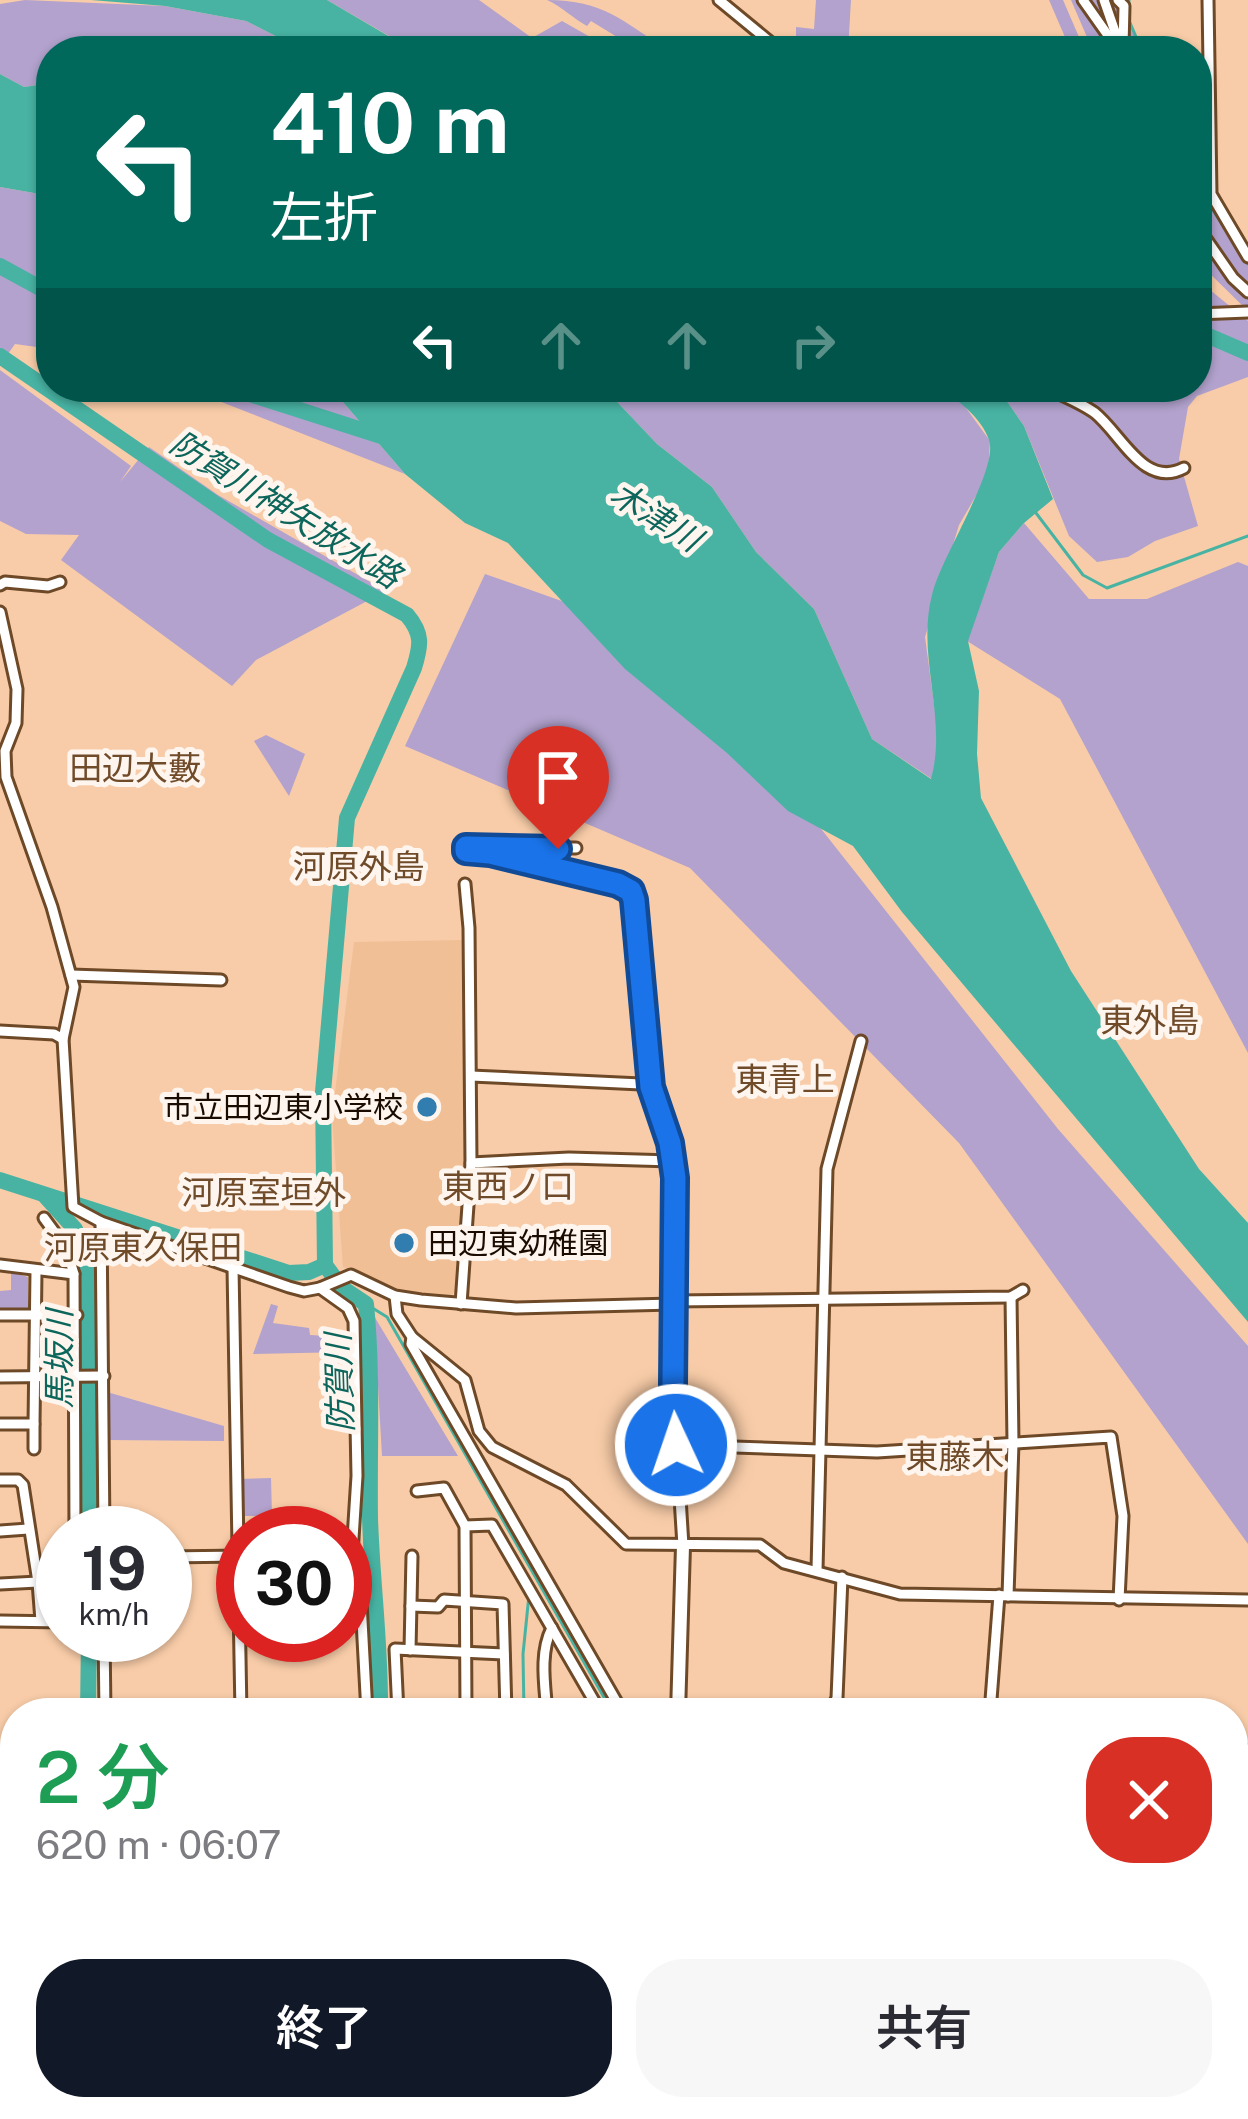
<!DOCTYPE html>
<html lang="ja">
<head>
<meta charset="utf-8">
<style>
	body { margin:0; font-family:"Public Sans","Noto Sans JP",sans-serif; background:#f7f7f7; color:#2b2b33; height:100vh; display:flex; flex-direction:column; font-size:45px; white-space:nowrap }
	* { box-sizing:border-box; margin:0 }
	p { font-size:39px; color:#7c7c81 }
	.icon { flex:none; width:66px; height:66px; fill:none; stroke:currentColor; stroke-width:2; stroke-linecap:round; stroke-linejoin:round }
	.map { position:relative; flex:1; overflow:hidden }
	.details { position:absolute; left:0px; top:1698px; width:1248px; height:423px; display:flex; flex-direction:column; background:#fff; border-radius:48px 48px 0 0; box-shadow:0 3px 9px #0004 }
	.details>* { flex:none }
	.guide { position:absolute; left:36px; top:36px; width:1176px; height:366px; border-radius:48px; box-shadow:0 3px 9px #0004; background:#00695c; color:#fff; overflow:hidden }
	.speed { position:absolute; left:36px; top:1506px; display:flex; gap:24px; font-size:60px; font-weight:700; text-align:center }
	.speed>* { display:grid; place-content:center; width:156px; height:156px; border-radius:50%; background:#fff; box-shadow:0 3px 9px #0004; line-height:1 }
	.speed small { font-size:30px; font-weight:400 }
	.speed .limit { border:18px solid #d22; background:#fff; color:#111 }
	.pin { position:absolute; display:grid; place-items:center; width:102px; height:102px; color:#fff; margin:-123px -51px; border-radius:50% 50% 50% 0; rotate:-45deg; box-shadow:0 0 12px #0007 }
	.pin .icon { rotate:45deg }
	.me { position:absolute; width:132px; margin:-66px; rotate:357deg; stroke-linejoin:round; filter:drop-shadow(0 0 9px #0008) }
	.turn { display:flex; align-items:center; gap:42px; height:252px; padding:0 36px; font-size:54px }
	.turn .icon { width:156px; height:156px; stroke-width:2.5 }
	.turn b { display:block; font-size:84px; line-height:102px }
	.lanes { display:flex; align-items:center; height:114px; padding:0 36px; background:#0003; justify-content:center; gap:60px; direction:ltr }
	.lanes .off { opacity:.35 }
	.round { display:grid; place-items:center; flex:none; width:126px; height:126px; border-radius:48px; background:#f7f7f7 }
	.head { display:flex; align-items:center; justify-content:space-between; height:204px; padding:0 36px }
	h1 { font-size:72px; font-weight:600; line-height:90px; color:#1e9e55 }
	.button { display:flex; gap:24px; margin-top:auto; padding:24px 36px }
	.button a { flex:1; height:138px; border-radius:48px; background:#111827; color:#fff; font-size:48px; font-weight:600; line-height:138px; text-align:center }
	.button a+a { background:#f7f7f7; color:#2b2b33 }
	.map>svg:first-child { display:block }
</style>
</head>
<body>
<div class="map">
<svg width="1248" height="2119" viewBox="0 0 1248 2119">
	<rect width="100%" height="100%" fill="#f8cca8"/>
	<g fill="#f0bf95">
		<polygon points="463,940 465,1167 458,1288 449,1298 393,1289 343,1267 332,1116 354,942"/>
		<polygon points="130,2106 371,2106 370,2119 130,2119"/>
		<polygon points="1027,2106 1176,2106 1175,2119 1027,2119"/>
	</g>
	<g fill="#b2a2cd">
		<polygon points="25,0 165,6 246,21 305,51 51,51 51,83 24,87 0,74 0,4"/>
		<polygon points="327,0 479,0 532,38 562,21 615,51 415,51"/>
		<path d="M547,0C603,0 623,21 669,51H640L591,21L587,26C572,18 563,7 547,0Z"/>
		<polygon points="816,0 851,0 848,51 796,51 796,27 814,29"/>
		<polygon points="1049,0 1063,0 1085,51 1071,51"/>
		<polygon points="1071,0 1129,0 1128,18 1142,51 1093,51"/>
		<polygon points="1197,136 1205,136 1205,198 1248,264 1248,311 1197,261"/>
		<polygon points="0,187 51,196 51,349 15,344 0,365"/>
		<polygon points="1197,274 1204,285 1248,321 1248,377 1197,396 1188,407 1179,459 1198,526 1155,541 1128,557 1097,562 1069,536 1024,426 997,387 1197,387"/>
		<polygon points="0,370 131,466 120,482 149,447 218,495 386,591 256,660 232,686 61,560 79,535 26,534 0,521"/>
		<polygon points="183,387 330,387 405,474"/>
		<polygon points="603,387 938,387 961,401 990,441 988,475 959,525 925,637 939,741 932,779 872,739 814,609 756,552 712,487 657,444"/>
		<polygon points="1024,523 1089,599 1147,599 1238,562 1248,566 1248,1053 1060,699 967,641 999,552"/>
		<polygon points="485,574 672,640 1058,1129 1248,1346 1248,1544 959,1143 690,868 405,746"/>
		<polygon points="266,735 305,754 289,796 254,741"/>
		<polygon points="11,1272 28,1277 28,1314 0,1314 0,1291 11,1290"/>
		<polygon points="271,1304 278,1306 273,1323 309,1328 310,1335 346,1337 346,1352 253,1354"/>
		<polygon points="374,1316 458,1456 382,1456"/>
		<polygon points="107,1392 224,1426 224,1441 107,1440"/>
		<polygon points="271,1478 272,1516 239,1516 239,1479"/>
	</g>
	<g fill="#48b3a3">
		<polygon points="91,0 327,0 414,51 305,51 246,21 165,6"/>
		<polygon points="0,74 24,87 51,83 51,196 0,187"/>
		<path d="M330,387H603L657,444L712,487L756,552L814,609L872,739L931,779C948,718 916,657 932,595C941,556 999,470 989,440C982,418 957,399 938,387H997L1024,426L1053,499L1024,523L999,552L968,641L979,691L977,754L981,798L1071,971L1199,1169L1248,1223V1322L902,912L853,846L788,811L727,753L625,669L508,543L465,523L405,474Z"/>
	</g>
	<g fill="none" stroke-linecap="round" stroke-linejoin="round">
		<g stroke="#48b3a3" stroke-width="3">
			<polyline points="1129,0 1128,18 1142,51"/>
			<polyline points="1197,136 1205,136 1205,198 1248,264"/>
			<polyline points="1036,513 1083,575 1107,588 1248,536"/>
			<polyline points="366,1304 387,1317 613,1713"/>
			<polyline points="524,1713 523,1654 529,1595"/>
			<polyline points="845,2106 853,2119"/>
		</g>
		<g stroke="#48b3a3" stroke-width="16">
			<polyline points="0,266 51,294"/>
			<polyline points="1197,331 1248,353"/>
			<path d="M0,356L268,540L407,615C423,634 421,645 414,668L347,818L323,1092L325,1265"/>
			<polyline points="228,387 387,438"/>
			<polyline points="0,1180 289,1273 309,1272 325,1265"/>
			<polyline points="46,1197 75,1229 89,1277 89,1533"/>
			<path d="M325,1265L342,1288L366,1304C373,1376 369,1447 370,1518C372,1583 381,1647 380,1713"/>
			<polyline points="88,1713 89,1635"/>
			<polyline points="96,2106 97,2119"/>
			<polyline points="382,2106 382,2119"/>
		</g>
		<g stroke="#6e4928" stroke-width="15">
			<g id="street">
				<polyline points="719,0 781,51"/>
				<polyline points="1083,0 1119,51"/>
				<polyline points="1104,0 1120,46"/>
				<polyline points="1118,0 1124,6 1123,47"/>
				<polyline points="1208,0 1211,194 1248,257"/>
				<polyline points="1197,226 1233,278 1248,292"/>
				<polyline points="1197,314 1248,312"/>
				<path d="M1044,387C1061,395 1080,402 1095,413C1122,435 1144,489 1184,468"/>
				<polyline points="0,585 5,582 48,586 60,582"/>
				<polyline points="0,612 17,689 16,723 5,751 6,777 52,907 74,987 63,1039 73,1207 101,1222 289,1287 304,1291 320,1288"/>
				<polyline points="576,848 466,847 466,851 490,853 590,876 630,891 651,1086"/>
				<polyline points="71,975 221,980"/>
				<polyline points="0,1031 54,1034 63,1039"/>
				<polyline points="471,1076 641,1084 651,1086 657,1098 675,1178 673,1384 683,1546"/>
				<polyline points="471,1163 569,1158 673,1161"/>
				<polyline points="44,1218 66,1248 74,1274 75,1533"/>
				<polyline points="101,1222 104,1533"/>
				<polyline points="0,1265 74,1274"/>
				<polyline points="233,1268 241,1713"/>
				<polyline points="395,1296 397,1314 412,1337 411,1344 623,1713"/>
				<polyline points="673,1301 1011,1297 1023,1290"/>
				<polyline points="461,1304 471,1163 469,928 465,884"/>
				<polyline points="0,1315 77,1315"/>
				<polyline points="412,1337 465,1380 479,1431 492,1447 566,1485 626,1544 760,1545 784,1563 900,1594 1248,1600"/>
				<polyline points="0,1377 104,1376"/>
				<polyline points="0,1424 34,1424 34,1449"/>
				<polyline points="34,1424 36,1271"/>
				<polyline points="677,1445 877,1452 1111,1437 1123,1516 1119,1600"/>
				<polyline points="0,1480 18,1480 23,1485 38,1582"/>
				<polyline points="417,1491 444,1488 465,1526 466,1713"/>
				<polyline points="465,1526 492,1525 601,1713"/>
				<polyline points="0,1531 28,1529"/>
				<polyline points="165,1557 243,1556"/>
				<polyline points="817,1570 827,1169 861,1041"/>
				<polyline points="0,1584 38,1582 41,1621"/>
				<polyline points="1008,1596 1013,1443 1011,1297"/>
				<polyline points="411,1606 438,1607 444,1600 503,1604 506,1713"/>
				<polyline points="0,1621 63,1622"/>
				<polyline points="104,1635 105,1713"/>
				<polyline points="410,1650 412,1556"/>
				<polyline points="367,1713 361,1602 352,1554 357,1476 354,1321 348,1308 320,1288 351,1275 395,1296 421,1300 516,1308 673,1304"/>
				<polyline points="398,1713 395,1649 504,1654"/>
				<path d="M547,1713C545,1686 539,1653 552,1628"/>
				<polyline points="830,1713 837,1698 842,1577"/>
				<polyline points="990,1713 999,1595"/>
				<polyline points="1233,1750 1248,1750"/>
				<polyline points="1233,1913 1248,1914"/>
				<polyline points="0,2055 15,2054"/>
				<polyline points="122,2106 123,2119"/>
				<polyline points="466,2106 467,2119"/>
				<polyline points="617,2106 617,2119"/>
				<polyline points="697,2106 698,2113 750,2111 762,2106"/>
				<polyline points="828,2106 829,2119"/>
				<polyline points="834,2106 841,2119"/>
				<polyline points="852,2106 860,2119"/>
				<polyline points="985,2106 986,2119"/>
				<polyline points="426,2119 427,2106"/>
				<polyline points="541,2119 541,2106"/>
			</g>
		</g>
		<g stroke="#6e4928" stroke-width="18">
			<polyline id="secondary" points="678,1713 683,1546"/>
		</g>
		<use href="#street" stroke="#fff" stroke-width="9"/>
		<use href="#secondary" stroke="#fff" stroke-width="12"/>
	</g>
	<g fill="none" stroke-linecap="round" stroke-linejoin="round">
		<g stroke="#114b97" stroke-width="30">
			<polyline id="route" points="558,849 466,847 466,851 490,853 618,884 631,891 634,900 651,1087 670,1143 675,1178 673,1384 676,1445"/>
		</g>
		<use href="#route" stroke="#1a73e8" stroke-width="21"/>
	</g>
	<g fill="#317db0" stroke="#fef5ee" stroke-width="4.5">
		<circle cx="427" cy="1107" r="12"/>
		<circle cx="404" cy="1243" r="12"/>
	</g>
	<g text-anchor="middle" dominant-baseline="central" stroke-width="10" stroke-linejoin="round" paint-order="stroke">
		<g font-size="30" fill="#1b0c02" stroke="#fef5ee" text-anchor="end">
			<text x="403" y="1107">市立田辺東小学校</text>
			<text x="428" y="1243" text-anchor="start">田辺東幼稚園</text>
		</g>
		<g font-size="33" font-style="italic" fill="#0d665b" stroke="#fef5ee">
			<text transform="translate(286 509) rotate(32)">防賀川神矢放水路</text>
			<text transform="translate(656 516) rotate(32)">木津川</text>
			<text transform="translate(59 1359) rotate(-90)">馬坂川</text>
			<text transform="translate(339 1383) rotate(-92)">防賀川</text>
		</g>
		<g font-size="33" fill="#704b2a" stroke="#fef5ee">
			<text x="135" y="768">田辺大藪</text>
			<text x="359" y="866">河原外島</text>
			<text x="1150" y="1020">東外島</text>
			<text x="785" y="1079">東青上</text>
			<text x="508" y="1186">東西ノ口</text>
			<text x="264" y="1192">河原室垣外</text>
			<text x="143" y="1247">河原東久保田</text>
			<text x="955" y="1456">東藤木</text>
		</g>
	</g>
</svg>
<div class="speed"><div>19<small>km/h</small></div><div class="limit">30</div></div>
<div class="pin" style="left:558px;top:849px;background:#d93025"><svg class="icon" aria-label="arrive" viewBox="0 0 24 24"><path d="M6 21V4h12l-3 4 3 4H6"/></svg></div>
<svg class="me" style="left:676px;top:1445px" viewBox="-20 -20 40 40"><circle r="17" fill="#1a73e8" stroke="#fff" stroke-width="3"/><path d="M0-11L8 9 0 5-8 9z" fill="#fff"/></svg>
<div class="guide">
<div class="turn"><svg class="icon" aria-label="left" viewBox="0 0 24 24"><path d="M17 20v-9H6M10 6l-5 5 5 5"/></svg><div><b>410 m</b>左折</div></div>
<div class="lanes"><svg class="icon" aria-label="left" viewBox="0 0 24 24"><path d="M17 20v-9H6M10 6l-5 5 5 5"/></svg><svg class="icon off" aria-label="ahead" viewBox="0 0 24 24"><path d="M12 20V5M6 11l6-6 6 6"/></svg><svg class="icon off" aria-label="ahead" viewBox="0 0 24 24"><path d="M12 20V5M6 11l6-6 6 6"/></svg><svg class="icon off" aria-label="right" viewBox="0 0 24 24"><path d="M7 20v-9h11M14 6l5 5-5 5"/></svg></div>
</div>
<section class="details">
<div class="head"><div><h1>2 分</h1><p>620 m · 06:07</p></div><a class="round" style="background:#d93025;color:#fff"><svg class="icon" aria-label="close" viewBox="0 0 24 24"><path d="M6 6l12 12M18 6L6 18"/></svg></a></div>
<div class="button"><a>終了</a><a>共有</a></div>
</section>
</div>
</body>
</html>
